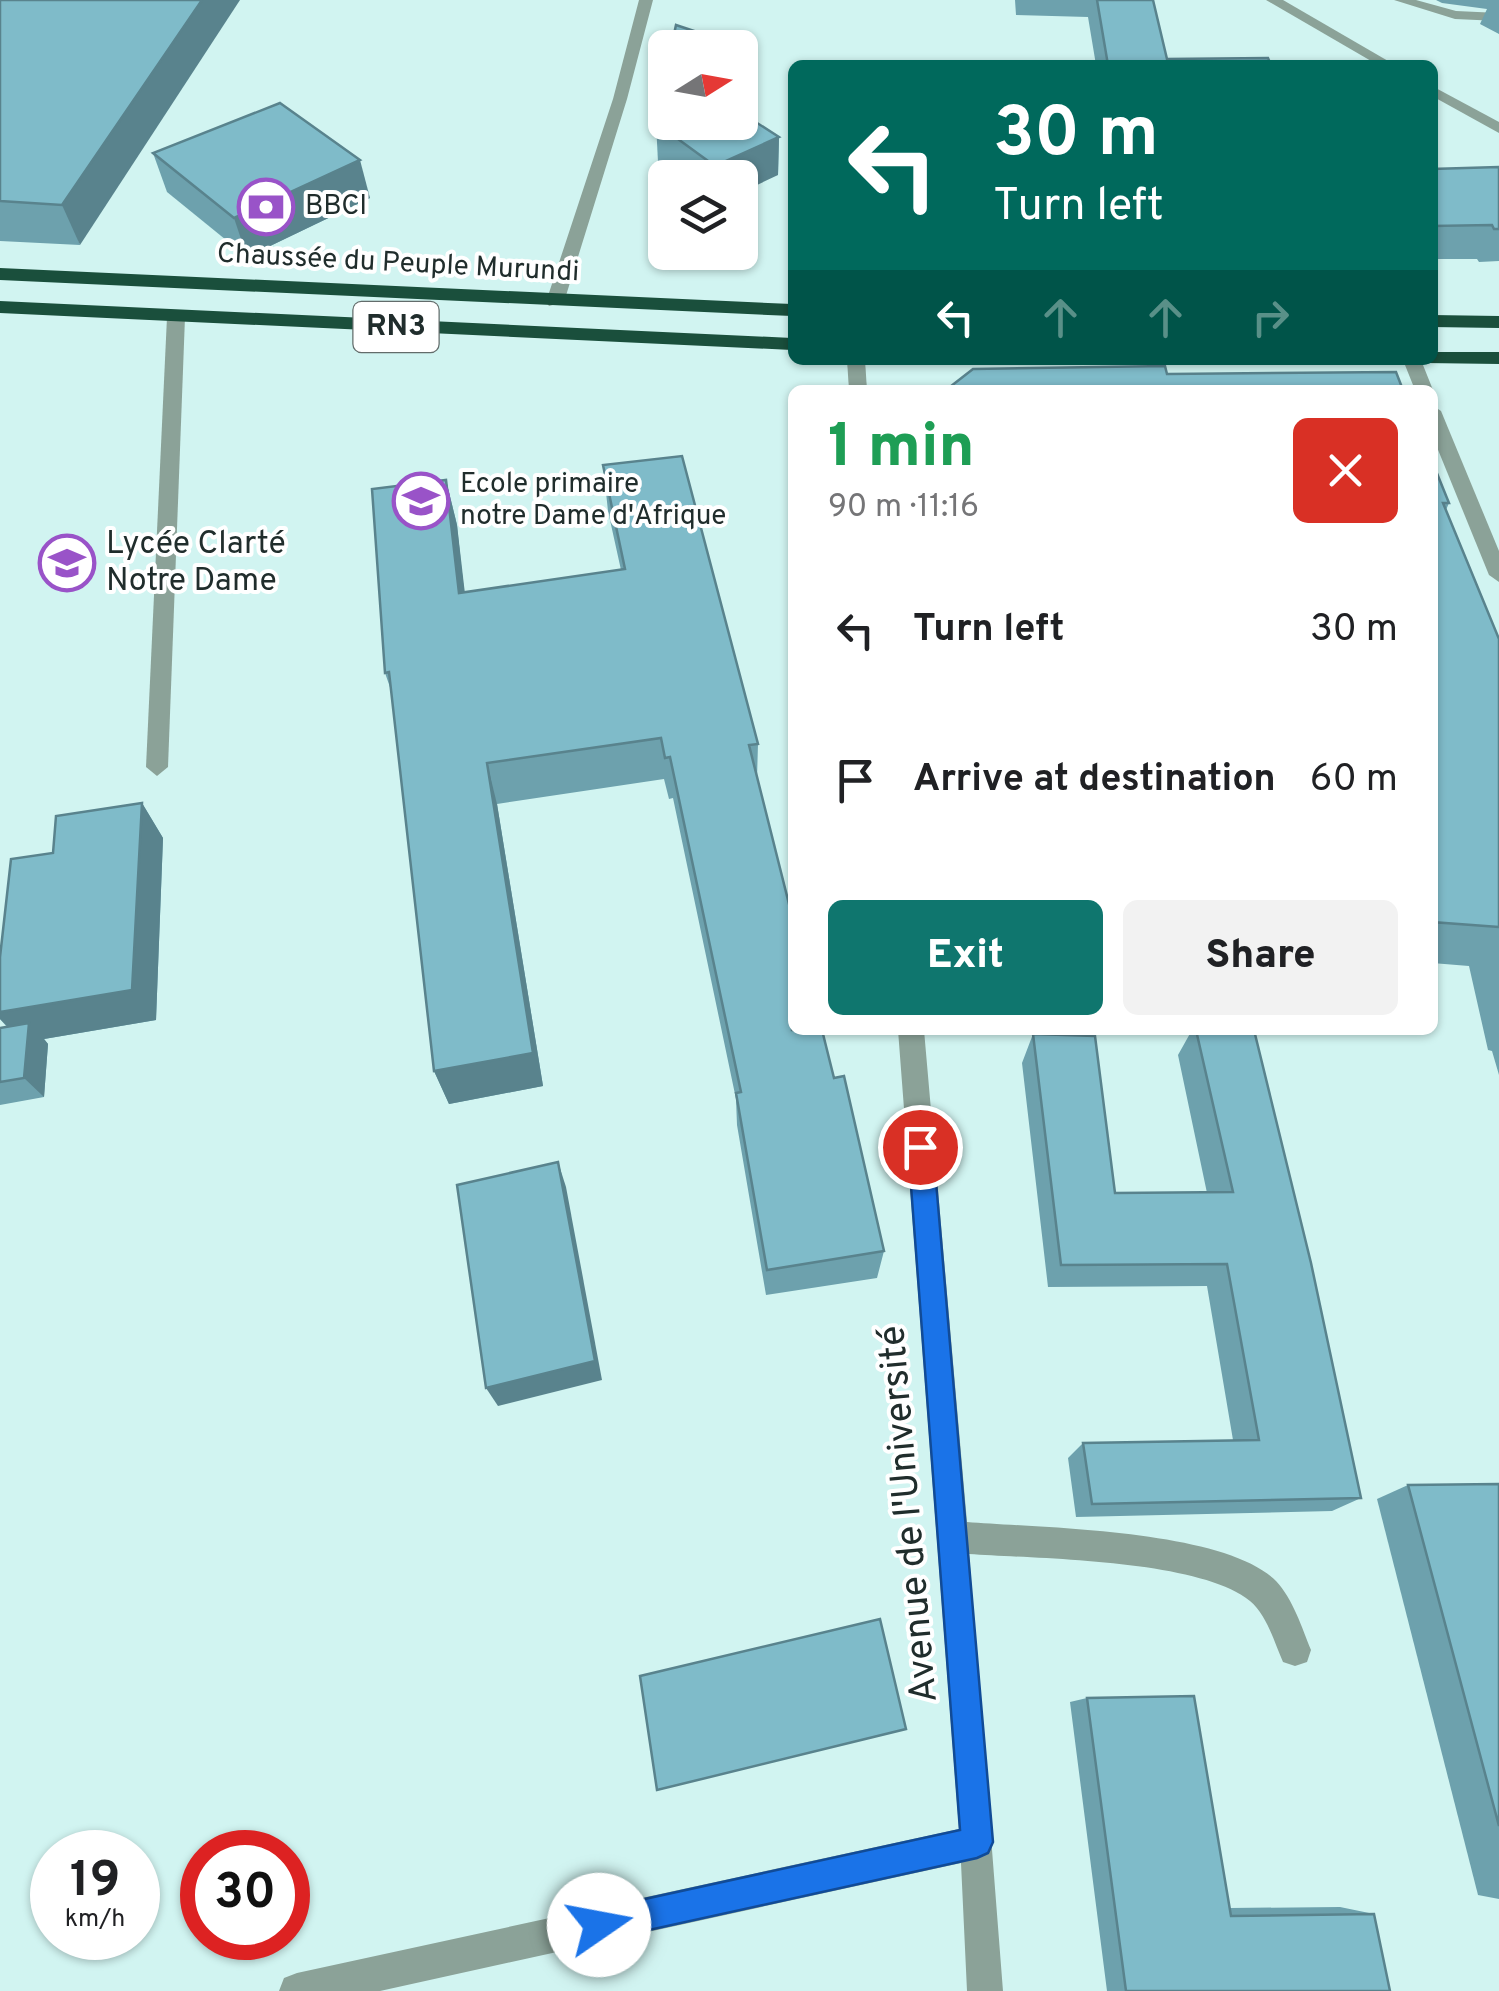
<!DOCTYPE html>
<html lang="en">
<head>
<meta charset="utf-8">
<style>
	body { margin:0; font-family:Overpass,sans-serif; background:#f2f2f2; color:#202124; height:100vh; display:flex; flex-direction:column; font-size:38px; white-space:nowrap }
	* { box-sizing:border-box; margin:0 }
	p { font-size:32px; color:#757577 }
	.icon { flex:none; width:55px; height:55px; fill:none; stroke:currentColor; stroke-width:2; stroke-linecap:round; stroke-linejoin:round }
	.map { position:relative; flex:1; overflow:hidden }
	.details { position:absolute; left:788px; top:385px; width:650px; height:650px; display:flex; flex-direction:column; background:#fff; border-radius:15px; box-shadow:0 2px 8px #0004 }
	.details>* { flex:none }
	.hud { position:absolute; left:788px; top:60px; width:650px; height:305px; border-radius:15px; box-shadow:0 2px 8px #0004; background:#00695c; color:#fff; overflow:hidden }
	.needle { width:65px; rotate:79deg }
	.tools { position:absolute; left:648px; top:30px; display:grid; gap:20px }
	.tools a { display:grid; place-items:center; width:110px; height:110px; border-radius:15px; background:#fff; box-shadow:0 2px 8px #0004; font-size:50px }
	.speed { position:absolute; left:30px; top:1830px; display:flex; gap:20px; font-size:50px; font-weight:700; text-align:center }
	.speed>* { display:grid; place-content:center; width:130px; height:130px; border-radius:50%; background:#fff; box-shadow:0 2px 8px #0004; line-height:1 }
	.speed small { font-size:25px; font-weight:400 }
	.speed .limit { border:15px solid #d22; background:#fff; color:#111 }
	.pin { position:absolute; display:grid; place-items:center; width:85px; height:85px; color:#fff; margin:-42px; border:5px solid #fff; border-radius:50%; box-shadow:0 2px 10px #0007 }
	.me { position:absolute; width:110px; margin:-55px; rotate:78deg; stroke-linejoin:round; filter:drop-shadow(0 0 8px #0008) }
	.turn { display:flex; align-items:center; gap:35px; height:210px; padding:0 40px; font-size:45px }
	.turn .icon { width:130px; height:130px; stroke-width:2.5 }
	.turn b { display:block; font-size:70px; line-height:85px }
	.lanes { display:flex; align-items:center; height:95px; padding:0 40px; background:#0003; justify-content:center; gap:50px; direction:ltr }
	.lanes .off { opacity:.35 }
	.round { display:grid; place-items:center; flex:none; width:105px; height:105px; border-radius:15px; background:#f2f2f2 }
	.headline { display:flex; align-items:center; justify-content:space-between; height:170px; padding:0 40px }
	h1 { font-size:60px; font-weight:800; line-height:75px; color:#1e9e55 }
	.action { display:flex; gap:20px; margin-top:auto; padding:20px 40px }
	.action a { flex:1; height:115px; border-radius:15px; background:#0f766e; color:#fff; font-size:40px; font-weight:800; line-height:115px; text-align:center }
	.action a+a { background:#f2f2f2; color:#202124 }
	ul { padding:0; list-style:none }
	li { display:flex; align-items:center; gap:30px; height:150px; padding:0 40px }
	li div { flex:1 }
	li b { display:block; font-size:38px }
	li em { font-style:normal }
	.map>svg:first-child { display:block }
</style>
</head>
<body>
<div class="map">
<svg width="1499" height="1991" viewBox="0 0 1499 1991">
	<rect width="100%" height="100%" fill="#d1f4f1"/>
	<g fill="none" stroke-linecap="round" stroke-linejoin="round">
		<g fill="#8ba298" fill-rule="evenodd">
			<polygon points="639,0 653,0 627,99 564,302 549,306 546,302 613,99"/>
			<polygon points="1266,0 1283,0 1395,65 1378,65"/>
			<polygon points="1394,0 1416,0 1456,11 1499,13 1499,21 1455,19"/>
			<polygon points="1432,86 1499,122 1499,133 1432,96"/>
			<polygon points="176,312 185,317 168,767 157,776 146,767 167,317"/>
			<polygon points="847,360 865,360 867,390 849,390"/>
			<polygon points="1403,360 1421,360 1433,390 1432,391 1415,390"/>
			<polygon points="1432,405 1441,411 1499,551 1499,582 1489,575 1432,435"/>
			<path d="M898,1030H924L967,1522C1040,1528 1224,1529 1276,1581C1293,1599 1302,1628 1311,1650L1307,1662L1295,1666L1283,1662C1274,1642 1267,1615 1250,1601C1198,1559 1037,1559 969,1554L1003,1991H967L961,1863L380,1991H279L284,1978L297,1973L959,1829Z"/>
		</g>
		<g fill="#1a4f3c" fill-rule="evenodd">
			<polygon points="0,268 792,304 792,316 0,280"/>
			<polygon points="0,301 792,338 792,350 0,313"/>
			<polygon points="1432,315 1499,316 1499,328 1432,327"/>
			<polygon points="1432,352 1499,352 1499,364 1425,363 1423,360 1432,360"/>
		</g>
	</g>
	<g fill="#6da1ad">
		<polygon points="0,0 80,245 0,241"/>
		<polygon points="1015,0 1153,0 1167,59 1271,65 1096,65 1088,17 1016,15"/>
		<polygon points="1436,0 1499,0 1499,34 1480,24 1487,9 1442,3"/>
		<polygon points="656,123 779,137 778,175 740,178 679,178 658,162"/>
		<polygon points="153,153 370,198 247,257 167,192"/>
		<polygon points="1499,167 1499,261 1479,262 1477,259 1432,259 1432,169"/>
		<polygon points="1432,461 1449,503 1446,510 1499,639 1499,1075 1492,1051 1488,1050 1469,966 1432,963"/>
		<polygon points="603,465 758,744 757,778 834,1078 884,1251 877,1278 766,1295 737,1125 736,1099 673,798 669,799 664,779 497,804 543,1086 449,1104 434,1071 391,690 385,673 446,480 457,525 464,592 621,570 608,511"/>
		<polygon points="142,803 163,838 156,1020 44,1039 48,1044 44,1097 0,1105 0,1028 7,1027 0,1019 0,957 53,853"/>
		<polygon points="1192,1030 1254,1030 1361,1498 1332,1511 1076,1517 1068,1458 1083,1443 1233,1440 1207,1286 1048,1287 1022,1063 1033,1034 1115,1193 1207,1193 1178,1055"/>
		<polygon points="1499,1484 1499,1899 1478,1895 1377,1499 1408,1485"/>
		<polygon points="1087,1698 1230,1908 1340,1907 1374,1914 1390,1991 1107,1991 1070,1702"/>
	</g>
	<g fill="#59838d">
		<polygon points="202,0 240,0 80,245 62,205"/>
		<polygon points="779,137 778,175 740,193 740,178 715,178 715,166"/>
		<polygon points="360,160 370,198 247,257 234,218"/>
		<polygon points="446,480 457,525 470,637 459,593"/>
		<polygon points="487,763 497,804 543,1086 449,1104 434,1071"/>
		<polygon points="142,803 163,838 156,1020 44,1039 48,1044 44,1097 24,1078 23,1042 0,1019 0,1012"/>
		<polygon points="558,1162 566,1187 602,1380 498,1406 486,1388"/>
	</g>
	<g fill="#7fbbc9" stroke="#59838d" stroke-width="2.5">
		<polygon points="0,0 202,0 62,205 0,201"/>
		<polygon points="1097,0 1153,0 1167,59 1268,58 1271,65 1108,65"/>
		<polygon points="676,25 736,45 736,48 671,48"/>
		<polygon points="665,78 665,122 740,122 740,112 779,137 715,166 656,123"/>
		<polygon points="280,103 360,160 234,218 153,153"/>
		<polygon points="1499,167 1499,229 1494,229 1492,225 1432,226 1432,169"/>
		<polygon points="1165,366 1167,374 1396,372 1403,390 946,390 973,369"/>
		<polygon points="682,456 758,744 749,745 792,916 792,1030 822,1030 834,1078 844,1076 884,1251 767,1270 736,1093 741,1092 670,757 665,758 661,738 487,763 533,1053 434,1071 389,672 385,673 372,489 446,480 459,593 625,569 603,465"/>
		<polygon points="1432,461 1449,503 1443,503 1499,639 1499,927 1432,922"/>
		<polygon points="142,803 132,990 0,1012 0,957 11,859 53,853 56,816"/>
		<polygon points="29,1023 24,1078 0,1082 0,1028"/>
		<polygon points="1196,1030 1254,1030 1311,1263 1361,1498 1092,1504 1083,1443 1259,1440 1227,1264 1061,1265 1033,1034 1095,1036 1115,1193 1233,1192"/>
		<polygon points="558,1162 595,1361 486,1388 457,1185"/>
		<polygon points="1499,1484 1499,1826 1408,1485"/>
		<polygon points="880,1619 906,1729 657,1790 640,1676"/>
		<polygon points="1194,1696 1231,1916 1374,1914 1390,1991 1126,1991 1087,1698"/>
	</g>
	<polygon fill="#1a73e8" stroke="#114b97" stroke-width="2.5" points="920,1136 929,1139 933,1147 993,1842 988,1853 977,1858 599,1941 588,1936 583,1925 588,1914 599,1909 960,1830 908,1147 912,1139"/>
	<defs>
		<g id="bank-ring" transform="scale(2.875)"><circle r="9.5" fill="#fff" stroke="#9953c8" stroke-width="1.5"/><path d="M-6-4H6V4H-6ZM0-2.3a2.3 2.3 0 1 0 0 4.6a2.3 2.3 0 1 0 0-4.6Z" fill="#9953c8"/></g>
		<g id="school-ring" transform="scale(2.875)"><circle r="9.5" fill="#fff" stroke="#9953c8" stroke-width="1.5"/><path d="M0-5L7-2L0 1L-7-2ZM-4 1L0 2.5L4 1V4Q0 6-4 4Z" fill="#9953c8"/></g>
	</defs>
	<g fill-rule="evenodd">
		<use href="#bank-ring" x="266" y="207"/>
		<use href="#school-ring" x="421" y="501"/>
		<use href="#school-ring" x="67" y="563"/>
	</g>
	<g text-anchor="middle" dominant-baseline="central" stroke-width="8" stroke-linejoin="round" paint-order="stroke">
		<g font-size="28" fill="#202d2c" stroke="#fff" text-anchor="start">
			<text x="305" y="207">BBCI</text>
			<text x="460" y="485">Ecole primaire<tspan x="460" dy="32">notre Dame d'Afrique</tspan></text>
		</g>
		<g font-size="28" fill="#202d2c" stroke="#fff">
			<text transform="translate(398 264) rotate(3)">Chaussée du Peuple Murundi</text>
		</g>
		<rect fill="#fff" stroke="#636c6b" stroke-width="2.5" x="353.5" y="302" width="85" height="50" rx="8"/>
		<g font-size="30" font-weight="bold" fill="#202d2c">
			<text x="396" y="327">RN3</text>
		</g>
		<g font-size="32" fill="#202d2c" stroke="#fff" text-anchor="start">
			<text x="106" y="545">Lycée Clarté<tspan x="106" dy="37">Notre Dame</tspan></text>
		</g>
		<g font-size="38" fill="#202d2c" stroke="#fff">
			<text transform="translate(910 1514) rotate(-95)">Avenue de l'Université</text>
		</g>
	</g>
</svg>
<div class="tools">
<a><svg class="needle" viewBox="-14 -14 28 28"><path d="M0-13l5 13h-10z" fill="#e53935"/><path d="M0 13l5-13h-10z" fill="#757577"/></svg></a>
<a><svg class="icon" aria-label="layers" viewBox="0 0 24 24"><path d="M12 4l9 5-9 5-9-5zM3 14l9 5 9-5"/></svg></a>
</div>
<div class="speed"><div>19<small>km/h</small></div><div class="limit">30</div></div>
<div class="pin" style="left:920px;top:1147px;background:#d93025"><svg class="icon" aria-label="arrive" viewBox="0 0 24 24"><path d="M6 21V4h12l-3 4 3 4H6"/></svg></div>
<svg class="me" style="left:599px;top:1925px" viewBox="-20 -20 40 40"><circle r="19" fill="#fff"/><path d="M0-13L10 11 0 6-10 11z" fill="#1a73e8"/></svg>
<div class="hud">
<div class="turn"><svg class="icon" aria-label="left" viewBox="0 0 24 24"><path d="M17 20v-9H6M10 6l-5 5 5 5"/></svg><div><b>30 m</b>Turn left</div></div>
<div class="lanes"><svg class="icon" aria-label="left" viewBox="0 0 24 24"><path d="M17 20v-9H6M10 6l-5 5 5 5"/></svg><svg class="icon off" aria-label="ahead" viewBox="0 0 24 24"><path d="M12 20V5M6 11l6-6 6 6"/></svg><svg class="icon off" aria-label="ahead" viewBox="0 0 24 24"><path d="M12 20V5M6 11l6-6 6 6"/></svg><svg class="icon off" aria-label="right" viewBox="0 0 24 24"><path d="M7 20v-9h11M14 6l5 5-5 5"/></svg></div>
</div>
<section class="details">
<div class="headline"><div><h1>1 min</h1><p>90 m · 11:16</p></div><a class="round" style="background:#d93025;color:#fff"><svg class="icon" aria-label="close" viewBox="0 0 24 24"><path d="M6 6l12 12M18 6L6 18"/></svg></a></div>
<ul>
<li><svg class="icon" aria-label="left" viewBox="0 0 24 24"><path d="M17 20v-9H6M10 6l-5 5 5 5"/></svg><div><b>Turn left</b></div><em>30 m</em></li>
<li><svg class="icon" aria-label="arrive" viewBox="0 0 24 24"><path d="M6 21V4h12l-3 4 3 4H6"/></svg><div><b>Arrive at destination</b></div><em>60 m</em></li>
</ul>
<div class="action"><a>Exit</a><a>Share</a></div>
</section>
</div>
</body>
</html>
